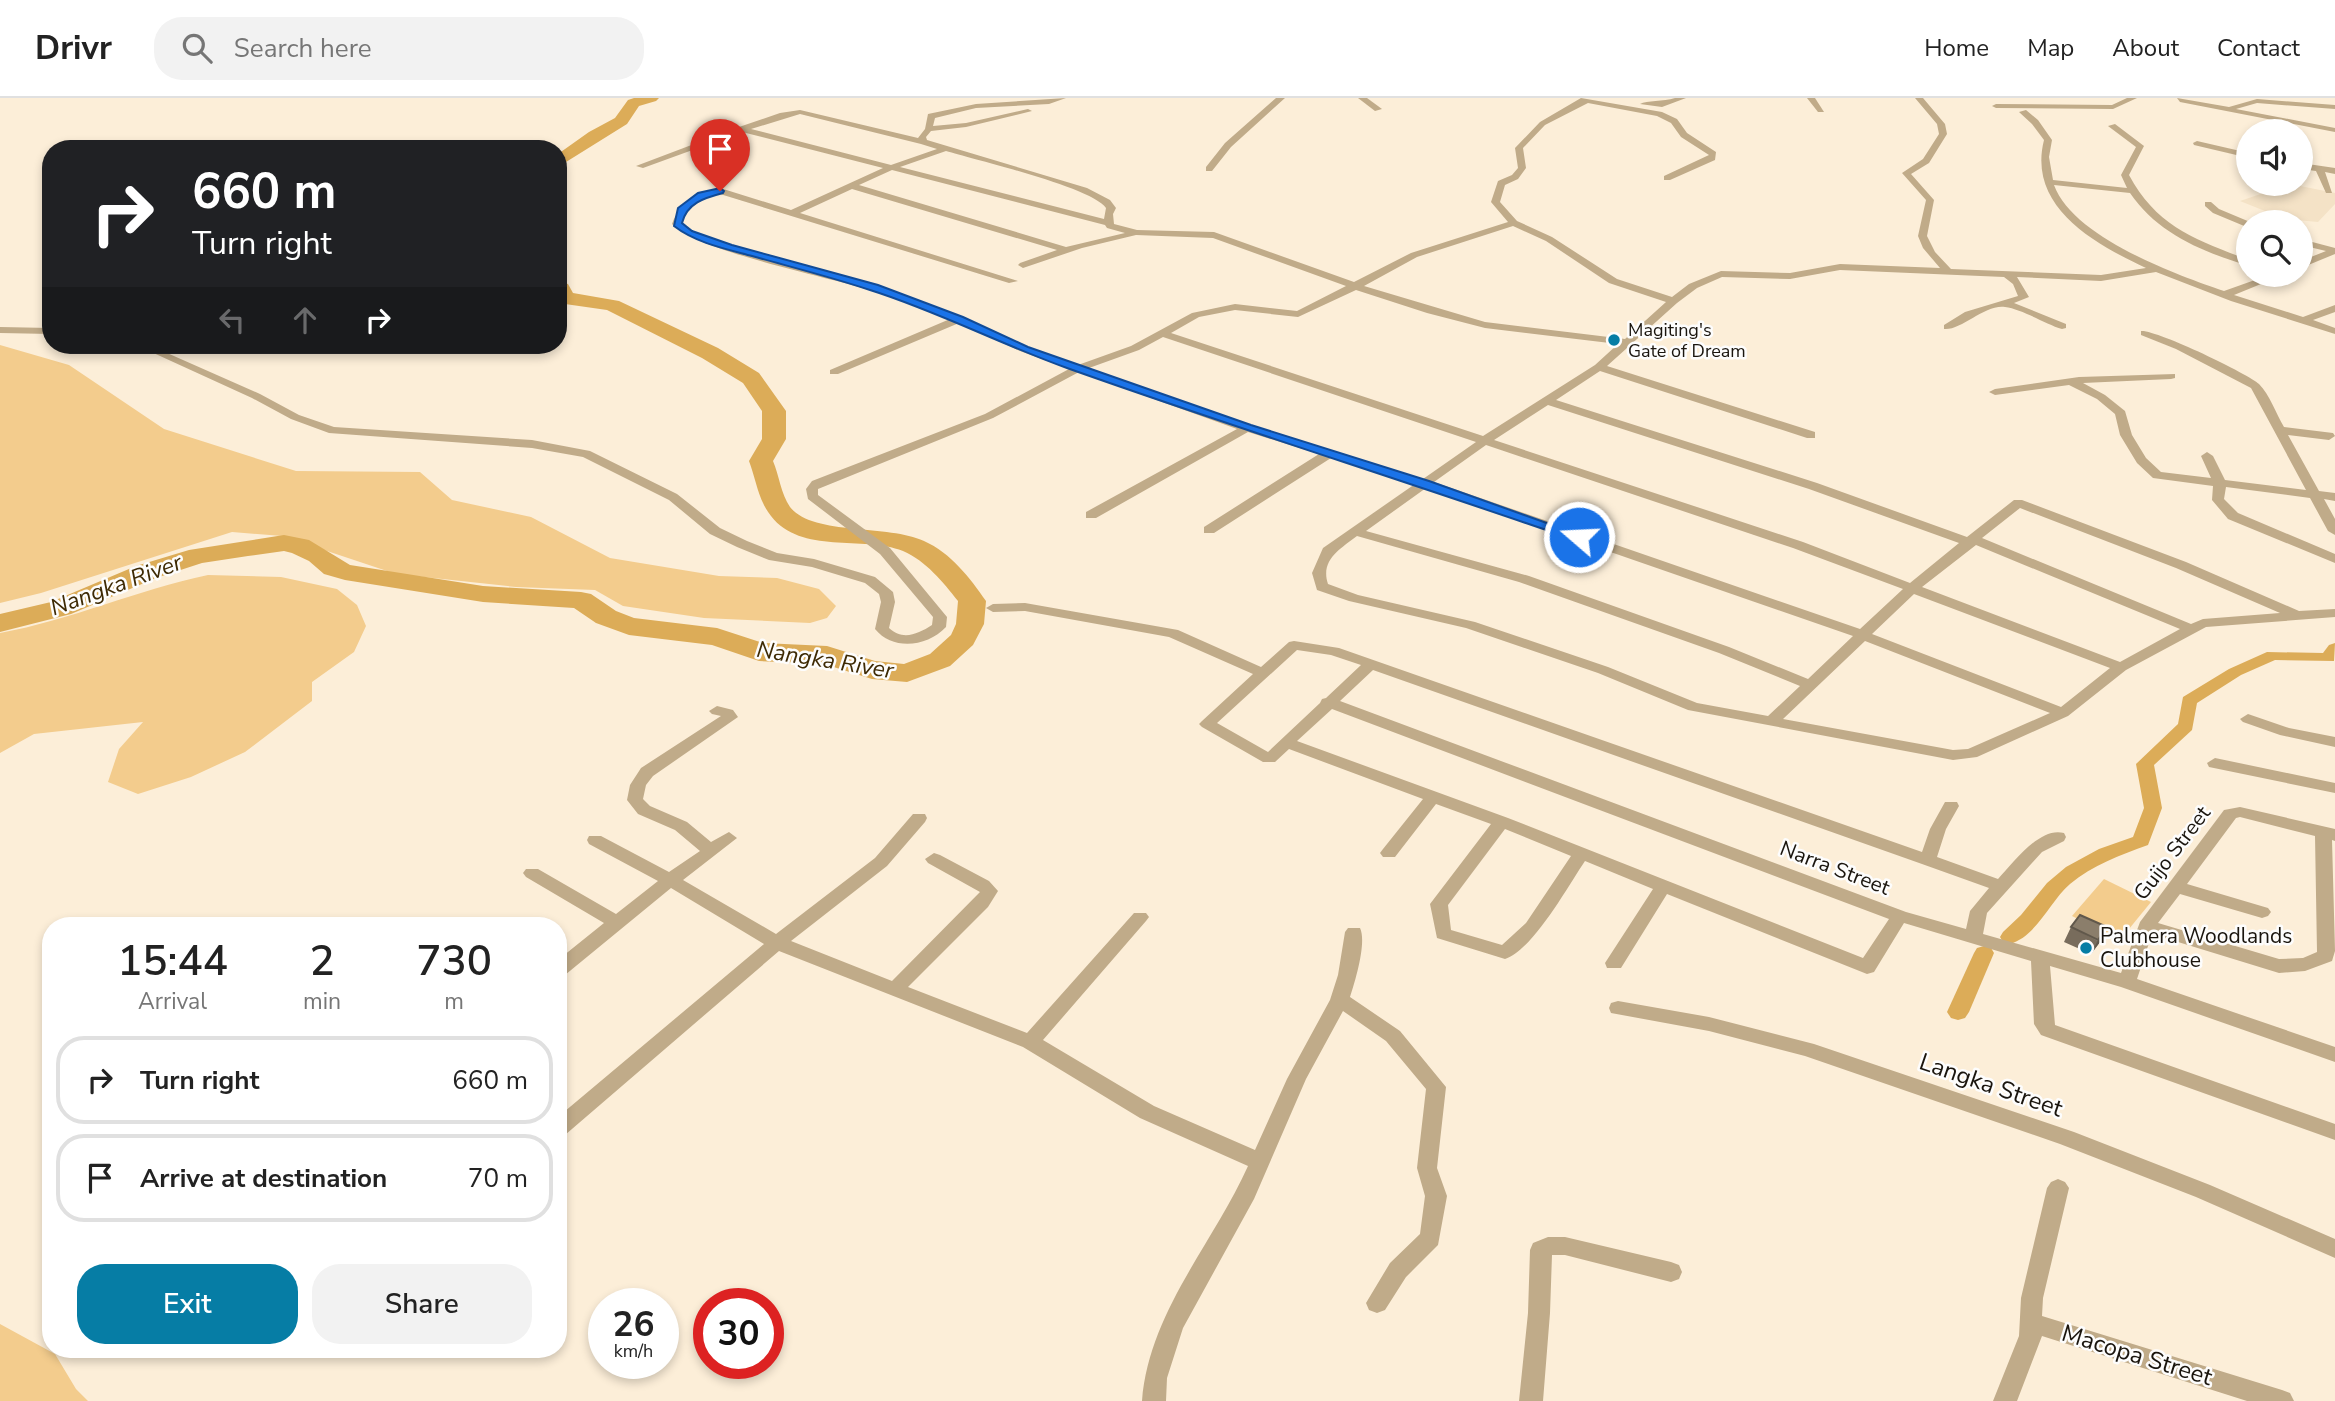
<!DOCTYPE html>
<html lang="en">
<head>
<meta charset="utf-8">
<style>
	body { margin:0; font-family:"Nunito Sans",sans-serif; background:#f2f2f2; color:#222; height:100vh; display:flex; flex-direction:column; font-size:26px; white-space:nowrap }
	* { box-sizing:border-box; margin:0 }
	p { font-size:23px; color:#767676 }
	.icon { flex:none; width:38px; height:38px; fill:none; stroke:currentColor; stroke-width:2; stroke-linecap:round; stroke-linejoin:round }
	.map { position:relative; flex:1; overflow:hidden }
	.sheet { position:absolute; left:42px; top:819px; width:525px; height:441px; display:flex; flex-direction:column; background:#fff; border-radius:28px; box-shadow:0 4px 10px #0003 }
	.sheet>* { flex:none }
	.banner { position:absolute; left:42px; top:42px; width:525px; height:214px; border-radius:28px; box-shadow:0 4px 10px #0003; background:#202124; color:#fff; overflow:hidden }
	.buttons { position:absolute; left:2236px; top:21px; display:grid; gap:14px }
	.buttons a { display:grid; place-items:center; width:77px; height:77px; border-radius:50%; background:#fff; box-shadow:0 4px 10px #0003; font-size:35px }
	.speed { position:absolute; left:588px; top:1190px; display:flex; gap:14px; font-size:35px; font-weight:700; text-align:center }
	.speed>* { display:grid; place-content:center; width:91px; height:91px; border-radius:50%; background:#fff; box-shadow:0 4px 10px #0003; line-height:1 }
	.speed small { font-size:18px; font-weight:400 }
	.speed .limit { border:10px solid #d22; background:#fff; color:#111 }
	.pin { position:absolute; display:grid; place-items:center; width:60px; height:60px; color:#fff; margin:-72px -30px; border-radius:50% 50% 50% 0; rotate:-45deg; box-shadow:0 0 7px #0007 }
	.pin .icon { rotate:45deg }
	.me { position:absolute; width:77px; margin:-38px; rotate:289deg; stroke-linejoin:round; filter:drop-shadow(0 0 5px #0008) }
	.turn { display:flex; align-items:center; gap:24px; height:147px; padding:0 35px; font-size:32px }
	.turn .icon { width:91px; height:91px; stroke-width:2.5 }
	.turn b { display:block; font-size:49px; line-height:60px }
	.lanes { display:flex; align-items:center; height:66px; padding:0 35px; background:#0003; justify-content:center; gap:35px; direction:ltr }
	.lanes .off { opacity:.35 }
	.eta { display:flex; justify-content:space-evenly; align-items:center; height:119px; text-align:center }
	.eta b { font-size:42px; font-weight:600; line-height:49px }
	.primary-button { display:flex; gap:14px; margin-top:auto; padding:14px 35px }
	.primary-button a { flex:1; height:80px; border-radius:28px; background:#067da5; color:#fff; font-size:28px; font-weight:600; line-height:80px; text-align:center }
	.primary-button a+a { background:#f2f2f2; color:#222 }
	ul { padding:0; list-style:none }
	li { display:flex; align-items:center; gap:21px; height:88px; margin:0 14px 10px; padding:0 21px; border:4px solid #e0e0e0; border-radius:28px }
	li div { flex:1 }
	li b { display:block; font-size:26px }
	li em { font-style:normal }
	header { display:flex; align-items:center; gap:42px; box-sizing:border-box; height:98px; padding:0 35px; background:#fff; border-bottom:2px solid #e0e0e0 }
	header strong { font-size:33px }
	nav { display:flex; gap:38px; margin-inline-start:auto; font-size:24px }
	.search { width:490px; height:63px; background:#f2f2f2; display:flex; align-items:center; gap:18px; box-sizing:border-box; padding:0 24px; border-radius:28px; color:#767676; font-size:26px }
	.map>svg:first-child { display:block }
</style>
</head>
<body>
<header>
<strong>Drivr</strong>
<div class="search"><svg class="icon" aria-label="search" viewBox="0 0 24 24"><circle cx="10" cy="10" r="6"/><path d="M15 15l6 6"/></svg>Search here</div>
<nav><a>Home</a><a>Map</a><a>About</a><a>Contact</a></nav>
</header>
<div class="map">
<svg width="2335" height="1303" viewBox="0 0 2335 1303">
	<rect width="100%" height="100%" fill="#fceed8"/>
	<polygon fill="#f4e2c6" points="2290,86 2335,95 2335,106 2318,124 2285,121 2240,103"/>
	<g fill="#f3cc8d">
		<polygon points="0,247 69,267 164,331 296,373 420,374 452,402 531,419 610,460 719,478 777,480 819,491 836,508 827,520 810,525 704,520 623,508 595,492 516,489 396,476 282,438 232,434 41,495 0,505"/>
		<path d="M208,477L281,479L337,491L357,507L366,528L354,554L312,584V603L245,654L191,679L138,696L108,684L119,651L143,624L34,636L0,655V535C71,522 137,492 208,477Z"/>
		<polygon points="2104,781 2151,804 2120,842 2072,818"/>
		<polygon points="0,1226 55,1256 76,1291 88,1303 0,1303"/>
	</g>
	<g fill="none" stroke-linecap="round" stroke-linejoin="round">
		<g fill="#dcac58" fill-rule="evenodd">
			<path d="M2335,545L2334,563L2275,562L2241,577L2197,605L2192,632L2154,667L2162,710L2148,747C2120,757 2093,767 2070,786C2050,803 2037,838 2010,846L2003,844L2000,839L2003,834L2021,817L2047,785L2066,769L2099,751L2133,739L2144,710L2136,666L2178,626L2183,599L2229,571L2267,554L2323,555L2329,547Z"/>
			<polygon points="1984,848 1991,850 1994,855 1969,914 1965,920 1958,922 1951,920 1947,914 1974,855 1977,850"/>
		</g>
		<g fill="#dcac58" fill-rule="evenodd">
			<polygon points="634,0 659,0 656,3 639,8 627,26 558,69 558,56 589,34 615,20 628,2"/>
			<path d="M558,183L568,186L573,195L619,203L718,250L759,275L786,313V341L773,363C779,377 781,396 790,409C813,438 888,426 924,443C951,455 970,480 986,503L984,526L973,547L950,568L907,584L872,581L824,566L759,563L712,547L629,537L596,525L574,510L483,504L345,482L324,476L309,463L292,455L284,453L248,458L202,465L156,480L71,516L0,534V516L51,504L136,468L189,452L284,437L309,442L350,467L483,488L581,494L591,496L616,513L634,520L717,530L763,545L827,548L875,563L904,566L930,556L951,537L956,526L958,503C943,484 926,463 903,453C863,437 801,457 771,418C758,402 756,381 749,363L762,341V313L743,285L702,260L607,212L558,205Z"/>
		</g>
		<g fill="#c0ab89" fill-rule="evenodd">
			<path d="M1066,0L1049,6L976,10L935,20L933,28L966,25L1028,11L1032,13L966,29L931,33L926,39L927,42L1087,90L1110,102L1116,110L1113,116L1114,126L1137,132L1214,134L1354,184L1411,155L1508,124L1491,104L1498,83L1512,77L1518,70L1515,50L1540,24L1581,0L1662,14L1677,21L1687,35L1716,54L1715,62L1670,82H1664V78L1709,57L1681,39L1671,25L1657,18L1588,5L1545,27L1523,50L1526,70L1518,81L1505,87L1500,104L1517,123L1552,139L1617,181L1672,199L1689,186L1721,173L1790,175L1840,166L1940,170L1923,150L1918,138L1926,102L1902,75L1923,61L1939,36L1937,26L1915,0H1923L1945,26L1947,36L1929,65L1911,76L1934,102L1927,138L1935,154L1951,171L2101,177L2146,170C2095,146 2027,109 2044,42L2032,26L2019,14L2026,12L2038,22L2052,42L2049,59L2053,82L2127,90L2121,77L2136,49L2108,28L2115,26L2144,48L2129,77C2157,129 2196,142 2249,162V168C2203,154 2158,136 2130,95L2054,87C2073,139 2174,176 2224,193L2269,177H2283L2234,197L2303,219L2335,207V214L2313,222L2335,230V236L2231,203L2156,174L2101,183L2017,179L2029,199L2014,205L2066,226V230L2062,231C2045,226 2022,211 2005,209C1985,206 1961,233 1944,231V227L1965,214L2018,198L2013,186L2004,179L1840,172L1790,181L1722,179L1697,190L1677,205L1607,268L1815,334V340H1807L1600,273L1556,302L1817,385L1967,439L2014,402H2022L2186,464L2299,513L2335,511V519L2206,529L2126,572L2068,618L1977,659L1953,662L1688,612L1598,575L1466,530L1349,503L1317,492L1312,475L1323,450L1415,386L1331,360L1214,435H1204V429L1319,356L1248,334L1096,420H1086V414L1237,331L1079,274L993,320L818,391V397L890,450L947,519L946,529C927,549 893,553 875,531L881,504L879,496L865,485L812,469L769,462L737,449L710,436L669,402L583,359L532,350L329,335L291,321L252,300L136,247H149L260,296L299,317L334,329L532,342L590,353L677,396L720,430L747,443L777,455L814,461L875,479L893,494L895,504L889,530C903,543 918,536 932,527L933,519L880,456L808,401L806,391L812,383L985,316L1069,271L1020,253L959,225L838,276H830V272L950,221C923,211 896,200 869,192C825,178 700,154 672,126C681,103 698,96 720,90L791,112L883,70L742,34L643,70L636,68L739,29L780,15L800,12L918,40L925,31L928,16L976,6ZM800,16L921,46L937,51L891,67L751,31ZM946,53C976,62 1091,89 1106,110L1104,121L900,69ZM892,72L1105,127L1107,130L1125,135L1066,149L859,87ZM852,91L1057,152L1020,165L1018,167L1023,170L1082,150L1136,137L1213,140L1346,188L1297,213L1235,206L1192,215L1131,248L1078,267L1028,249L963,219L878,188L731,147L692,133L682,125C689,107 702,101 720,96L1009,185L1018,183L800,115ZM1513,128L1546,143L1609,185L1666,204L1625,241L1485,224L1364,188L1417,159ZM1356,192L1427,215L1485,230L1618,246L1595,267L1483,338L1171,235L1199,219L1235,212L1298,219ZM1163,239L1476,344L1423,381L1251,328L1089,270L1139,252ZM1548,307L1809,391L1959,445L1910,485L1803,444L1494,342ZM1486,347L1793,450L1903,491L1860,531L1434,384ZM1426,390L1853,538L1808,581L1729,549L1529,478L1366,433ZM2020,410L2176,470L2280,515L2203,521L2191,526L1982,440ZM1357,438L1519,484L1719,555L1800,588L1768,618L1697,605L1608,569L1475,524L1358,497L1328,486C1320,462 1340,451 1357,438ZM1976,447L2180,531L2120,564L1922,489ZM1914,496L2110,570L2061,609L1872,536ZM1865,543L2050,615L1968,651L1953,652L1783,621Z"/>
			<polygon points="1276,0 1285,0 1231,49 1212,73 1206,73 1206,69 1225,45"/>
			<polygon points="1358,0 1367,0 1382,11 1375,13"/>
			<path d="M1675,0H1686L1662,9L1640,6C1647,2 1663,4 1675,0Z"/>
			<polygon points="1807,0 1815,0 1824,14 1818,14"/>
			<polygon points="2127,0 2137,0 2113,11 1996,10 1992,8 1996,6 2112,7"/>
			<polygon points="2177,0 2229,9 2257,1 2335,7 2335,11 2257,5 2236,11 2335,30 2335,34 2180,4"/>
			<polygon points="2197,43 2249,55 2249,60 2194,47 2193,45"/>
			<polygon points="2301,65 2335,70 2335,76 2325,74 2332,95 2326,95 2316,73 2301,71"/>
			<polygon points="2205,104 2211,104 2219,111 2250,124 2249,130 2213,115 2205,108"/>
			<polygon points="2301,141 2335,150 2335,156 2301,170 2301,163 2326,153 2301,147"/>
			<polygon points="0,229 51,230 51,236 0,235"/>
			<path d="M2141,233C2155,231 2249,276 2259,286C2270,297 2276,316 2284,329L2333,335L2335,338L2329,342L2288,337L2319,393L2335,395V403L2324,401L2335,421V437L2328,433L2310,400L2226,389L2224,401L2238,415L2335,456V465L2228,421L2212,402L2213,388L2153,380L2137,365L2120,337L2115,316L2097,301L2069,287L1995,297L1989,294L1995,291L2079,279L2175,276V280L2171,281L2083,285L2105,297L2125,313L2132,337L2146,360L2161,374L2211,380L2201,358L2207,354L2213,358L2225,382L2306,392L2251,290L2176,251L2141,237Z"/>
			<path d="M1025,505L1178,532L1261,569L1289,544L1294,543L1339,550L1922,754L1930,731L1945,704H1957L1959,708L1946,731L1937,759L1998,781C2013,765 2040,728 2064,735L2066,739L2064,743L2042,754L1987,815L1983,836L2121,875L2140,824L2224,712L2240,709L2335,731V743L2332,742L2335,853L2332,863L2305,873L2279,875L2152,836L2137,881L2335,949V964L2121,889L2050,868L2055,927L2335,1026V1042L2041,937L2034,926L2031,863L1904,825L1874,874L1867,876L1667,796L1621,870H1607L1605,865L1653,791L1585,763C1568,788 1533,852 1505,861L1437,840L1430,806L1491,726L1436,706L1395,759H1383L1380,755L1383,751L1423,701L1289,651L1275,664H1263L1202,629L1199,626L1202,623L1253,576L1169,539L1025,513L993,514L986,510L993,506ZM1297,552L1331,557L1361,567L1326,600L1322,601L1320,605L1268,654L1217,625ZM1373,572L1922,766L1989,790L1970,813L1966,831L1906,814L1340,603ZM1332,611L1889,821L1863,860L1508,720L1297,643ZM2240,719L2315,738L2317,854L2303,860L2279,861L2158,825L2180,796L2262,820L2268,818L2271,814L2268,810L2187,786L2236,720ZM1505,731L1571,758L1526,825L1502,847L1451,832L1448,807Z"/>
			<path d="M717,608L733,612L738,619L653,678L646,687L643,701L650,708L687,724L711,744L729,734L737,740L683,782L776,836L875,760L913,716H925L927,720L925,724L887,768L791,843L892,883L980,794L928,765L925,761L934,755L940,757L989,783L998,793L988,809L908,889L1027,935L1134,815H1146L1149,819L1146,823L1043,942L1154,1008L1255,1052L1287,981L1330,902L1338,877L1345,834L1348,830H1360C1367,844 1355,884 1350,899L1400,933L1446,989L1437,1070L1447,1098L1438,1147L1406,1179L1385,1212L1377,1215L1369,1212L1366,1205L1390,1165L1420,1136L1425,1098L1417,1070L1426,991L1386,943L1343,913L1306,981L1254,1101L1183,1230L1167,1280L1166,1303H1142C1149,1214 1213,1146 1248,1068L1140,1020L1023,949L779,853L565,1037L558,1039V1019L764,846L671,790L565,877L558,879V862L604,825L526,779L523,775L526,771H538L616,816L658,783L589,746L587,742L589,738H601L669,774L700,753L675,732L638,716L627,702L630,687L641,670L721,618L712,616L709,613Z"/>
			<polygon points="2248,616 2289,630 2335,639 2335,649 2280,637 2243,624 2240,621"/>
			<polygon points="2215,660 2335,685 2335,695 2209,669 2207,665"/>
			<polygon points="1618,903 1709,919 1814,946 2074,1034 2210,1087 2335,1141 2335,1160 2196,1099 2060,1046 1805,958 1709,933 1611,915 1609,910 1611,905"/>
			<polygon points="2058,1081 2065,1084 2069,1090 2043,1200 2042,1218 2282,1292 2290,1295 2294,1303 2247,1303 2042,1238 2017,1303 1993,1303 2019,1238 2021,1200 2047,1090 2051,1084"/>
			<polygon points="1548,1139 1565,1139 1671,1164 1679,1167 1682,1174 1679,1181 1671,1184 1565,1157 1552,1157 1550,1215 1543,1303 1519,1303 1528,1215 1530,1152 1533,1145"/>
		</g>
	</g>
	<polygon fill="#786c5c" points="2071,829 2100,844 2091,856 2064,844"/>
	<polygon fill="#61584b" points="2107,829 2100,844 2091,856 2098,842"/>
	<polygon fill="#8b7e6b" stroke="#61584b" stroke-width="2" points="2080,817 2107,829 2098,842 2071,829"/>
	<path fill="#1a73e8" stroke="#114b97" stroke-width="2" d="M720,90L724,93L723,95C704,100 687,105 682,125L692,133L732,147L878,187L963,219L1028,249L1251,327L1429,383L1586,439L1584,442H1575C1406,383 1235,330 1067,270C1000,246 937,213 870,192C831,179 791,169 752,158C726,151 696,145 674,128L678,110L698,95Z"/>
	<g fill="#067da5" stroke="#fdfdfd" stroke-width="2.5">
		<circle cx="1614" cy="242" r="7"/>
		<circle cx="2086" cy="850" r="7"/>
	</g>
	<g text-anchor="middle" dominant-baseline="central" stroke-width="5" stroke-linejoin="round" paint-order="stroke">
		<g font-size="18" fill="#1a150e" stroke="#fdfdfd" text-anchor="start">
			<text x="1628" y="232">Magiting's<tspan x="1628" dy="21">Gate of Dream</tspan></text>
		</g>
		<g font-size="21" fill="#1a150e" stroke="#fdfdfd">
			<text transform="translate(2172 755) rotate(-53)">Guijo Street</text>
			<text transform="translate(1835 770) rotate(21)">Narra Street</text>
		</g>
		<g font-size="21" fill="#1a150e" stroke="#fdfdfd" text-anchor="start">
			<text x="2100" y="838">Palmera Woodlands<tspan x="2100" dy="24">Clubhouse</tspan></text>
		</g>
		<g font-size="23" font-style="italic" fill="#3e2a04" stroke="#fdfdfd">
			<text transform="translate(116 487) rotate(-20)">Nangka River</text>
			<text transform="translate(825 562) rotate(9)">Nangka River</text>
		</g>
		<g font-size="24" fill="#1a150e" stroke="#fdfdfd">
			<text transform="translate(1991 987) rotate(19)">Langka Street</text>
			<text transform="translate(2137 1257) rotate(17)">Macopa Street</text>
		</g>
	</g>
</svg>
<div class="buttons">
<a><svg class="icon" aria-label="sound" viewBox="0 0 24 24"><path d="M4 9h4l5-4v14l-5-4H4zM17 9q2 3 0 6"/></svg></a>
<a><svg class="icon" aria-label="search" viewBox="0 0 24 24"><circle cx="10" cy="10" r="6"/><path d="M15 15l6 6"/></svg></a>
</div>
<div class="speed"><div>26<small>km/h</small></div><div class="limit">30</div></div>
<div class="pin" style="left:720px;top:93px;background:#d93025"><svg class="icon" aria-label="arrive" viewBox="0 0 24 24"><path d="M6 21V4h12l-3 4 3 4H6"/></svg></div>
<svg class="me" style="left:1579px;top:439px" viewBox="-20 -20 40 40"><circle r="17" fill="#1a73e8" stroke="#fff" stroke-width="3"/><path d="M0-11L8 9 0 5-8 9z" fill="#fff"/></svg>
<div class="banner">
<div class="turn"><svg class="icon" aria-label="right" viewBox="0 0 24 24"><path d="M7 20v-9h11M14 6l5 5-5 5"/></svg><div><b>660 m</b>Turn right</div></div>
<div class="lanes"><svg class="icon off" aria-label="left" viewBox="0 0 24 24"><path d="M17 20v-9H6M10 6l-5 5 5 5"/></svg><svg class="icon off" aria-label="ahead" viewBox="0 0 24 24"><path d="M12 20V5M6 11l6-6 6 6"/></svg><svg class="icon" aria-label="right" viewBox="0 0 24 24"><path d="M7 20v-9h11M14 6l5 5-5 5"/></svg></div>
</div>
<section class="sheet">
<div class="eta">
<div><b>15:44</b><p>Arrival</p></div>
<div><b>2</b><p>min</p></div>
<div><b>730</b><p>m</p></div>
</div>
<ul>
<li><svg class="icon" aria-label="right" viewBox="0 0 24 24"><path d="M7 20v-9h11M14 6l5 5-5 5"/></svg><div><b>Turn right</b></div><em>660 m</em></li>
<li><svg class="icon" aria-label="arrive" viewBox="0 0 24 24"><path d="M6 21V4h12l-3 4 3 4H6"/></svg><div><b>Arrive at destination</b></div><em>70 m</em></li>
</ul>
<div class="primary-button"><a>Exit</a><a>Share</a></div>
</section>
</div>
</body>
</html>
